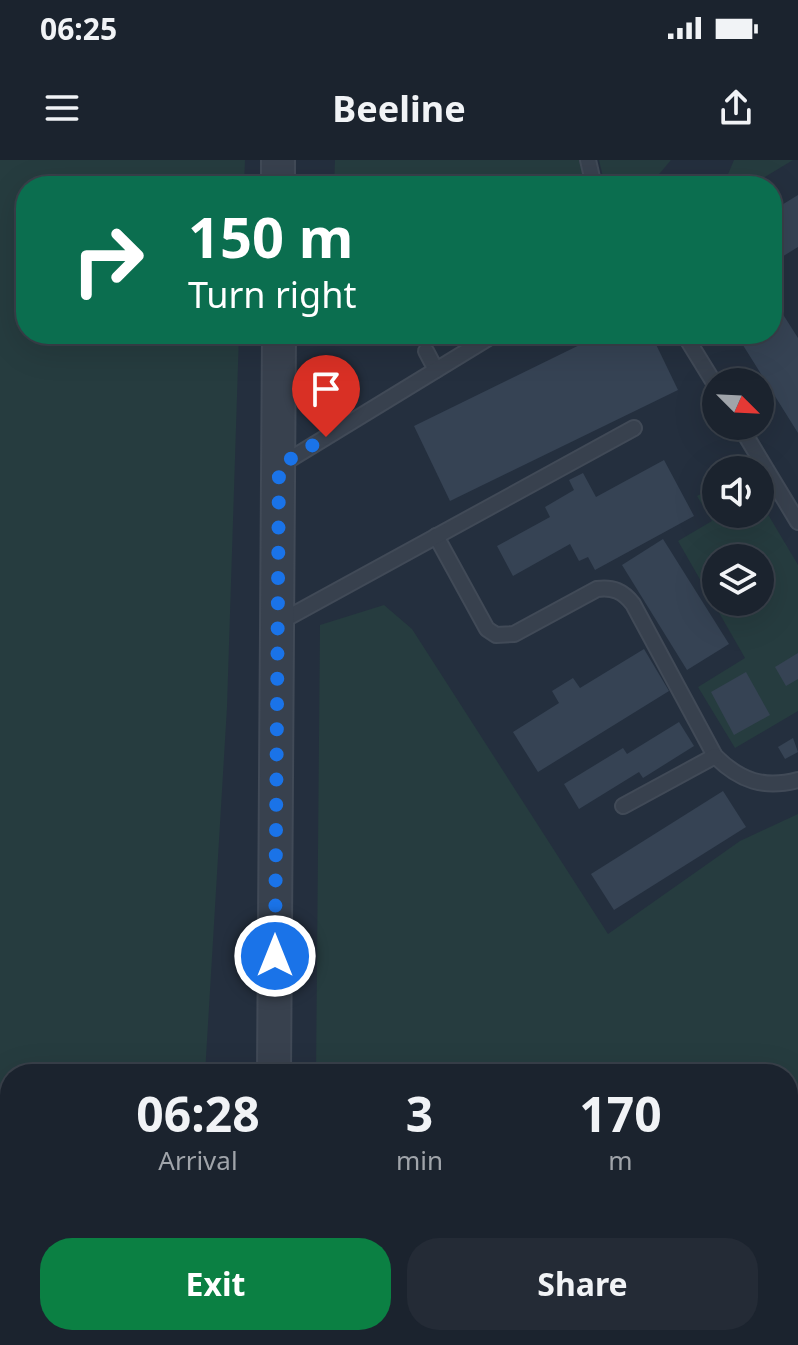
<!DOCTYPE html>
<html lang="en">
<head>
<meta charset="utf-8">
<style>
	body { margin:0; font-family:"Noto Sans",sans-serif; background:#242b36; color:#f1f3f6; height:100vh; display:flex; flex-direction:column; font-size:30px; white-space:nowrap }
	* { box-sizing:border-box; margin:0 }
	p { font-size:26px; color:#a0a4aa }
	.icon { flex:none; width:44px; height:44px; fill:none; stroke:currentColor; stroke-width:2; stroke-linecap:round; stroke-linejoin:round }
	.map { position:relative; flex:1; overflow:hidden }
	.sheet { position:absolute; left:0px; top:904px; width:798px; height:282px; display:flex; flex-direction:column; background:#1b232e; border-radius:32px 32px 0 0; box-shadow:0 8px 32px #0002,0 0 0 2px #39404a }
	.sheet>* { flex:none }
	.banner { position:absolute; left:16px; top:16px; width:766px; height:168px; border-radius:32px; box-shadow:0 8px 32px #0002,0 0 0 2px #39404a; background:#0b6e4f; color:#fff; overflow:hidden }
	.needle { width:52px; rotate:114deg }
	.fabs { position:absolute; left:702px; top:208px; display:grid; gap:16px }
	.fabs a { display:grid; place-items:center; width:72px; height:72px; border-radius:50%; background:#1b232e; box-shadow:0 8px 32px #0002,0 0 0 2px #39404a; font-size:40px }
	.pin { position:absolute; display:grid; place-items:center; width:68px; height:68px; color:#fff; margin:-82px -34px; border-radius:50% 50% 50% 0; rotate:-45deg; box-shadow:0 0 8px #0007 }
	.pin .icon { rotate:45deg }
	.me { position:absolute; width:88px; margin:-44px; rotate:0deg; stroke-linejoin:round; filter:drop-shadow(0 0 6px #0008) }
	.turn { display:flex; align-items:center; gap:28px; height:168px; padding:0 40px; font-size:36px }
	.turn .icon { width:104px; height:104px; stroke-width:2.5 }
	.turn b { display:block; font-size:56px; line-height:68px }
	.eta { display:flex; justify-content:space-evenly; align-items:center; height:136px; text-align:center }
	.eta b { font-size:48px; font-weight:700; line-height:56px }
	.action { display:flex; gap:16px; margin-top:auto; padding:16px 40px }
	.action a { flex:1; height:92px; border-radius:32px; background:#0b8043; color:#fff; font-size:32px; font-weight:700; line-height:92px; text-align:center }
	.action a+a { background:#242b36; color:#f1f3f6 }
	.status { display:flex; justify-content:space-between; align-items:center; height:56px; padding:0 40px; background:#1b232e; direction:ltr }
	.status svg { height:22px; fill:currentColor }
	header { display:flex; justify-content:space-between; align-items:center; height:104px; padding:0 40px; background:#1b232e; font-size:36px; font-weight:700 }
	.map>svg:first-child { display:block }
</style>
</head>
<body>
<div class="status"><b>06:25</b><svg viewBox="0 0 49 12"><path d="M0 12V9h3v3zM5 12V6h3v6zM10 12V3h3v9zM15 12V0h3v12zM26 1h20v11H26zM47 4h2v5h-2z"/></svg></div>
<header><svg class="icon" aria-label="menu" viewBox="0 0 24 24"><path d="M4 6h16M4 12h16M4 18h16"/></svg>Beeline<svg class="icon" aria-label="share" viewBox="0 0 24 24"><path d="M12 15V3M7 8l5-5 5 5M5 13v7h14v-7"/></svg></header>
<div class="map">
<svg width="798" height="1185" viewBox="0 0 798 1185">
	<rect width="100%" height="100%" fill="#242f3e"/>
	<g fill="#263c3f" fill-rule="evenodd">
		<polygon points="0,0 245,0 244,26 26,26 26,174 239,174 227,547 205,914 10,914 10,1176 194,1176 194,1185 0,1185"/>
		<polygon points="335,0 579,0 586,26 334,26"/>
		<polygon points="599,0 671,0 649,26 605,26"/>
		<polygon points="734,0 793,0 750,26 723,26"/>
		<path d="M716,326V354H760V341L798,405V551L735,588L698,527L745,498L678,381L712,361L697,336ZM716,398H760V442H716Z"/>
		<polygon points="384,445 412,469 608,774 740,681 798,654 798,1185 313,1185 313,1176 788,1176 788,914 316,914 320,465"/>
	</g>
	<g fill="#364354">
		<polygon points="798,35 798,87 772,103 772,51"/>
		<polygon points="772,137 798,178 798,273 736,174 772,174"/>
		<polygon points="602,174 651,174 678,230 450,341 414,266"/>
		<polygon points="664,300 694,356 595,410 588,397 579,401 570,384 513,416 497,386 550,357 545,347 574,330 569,320 583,313 596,337"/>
		<polygon points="663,379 729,484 687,510 622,405"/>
		<polygon points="644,489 669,531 538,612 513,572 559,543 552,531 573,518 580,528"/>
		<polygon points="798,493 798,519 786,526 775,507"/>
		<polygon points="746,512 770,555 734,575 711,532"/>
		<polygon points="679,562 694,586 643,618 639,612 579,649 564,624 623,588 627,594"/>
		<polygon points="793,578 798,592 785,599 778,587"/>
		<polygon points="723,631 746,667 614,750 591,714"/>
	</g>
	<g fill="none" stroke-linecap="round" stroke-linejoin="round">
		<g stroke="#414a57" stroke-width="18">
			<g id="service">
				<polyline points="588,0 594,26"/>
				<polyline points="684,174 716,226"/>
				<polyline points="426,191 436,210"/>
				<polyline points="740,266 798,362"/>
				<polyline points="279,306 495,174"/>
				<path d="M436,376L487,469L496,475L514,474L597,429C613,427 623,431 633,444L715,596C740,621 764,629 798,620"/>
				<polyline points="278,463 634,268"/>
				<polyline points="623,646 715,596"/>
			</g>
		</g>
		<g stroke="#414a57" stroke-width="36">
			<g id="tertiary">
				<polyline points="278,0 278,26"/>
				<polyline points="274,914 279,174"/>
				<polyline points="274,1176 274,1185"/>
			</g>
		</g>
		<use href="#service" stroke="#38414e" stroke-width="14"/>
		<use href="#tertiary" stroke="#38414e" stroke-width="32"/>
	</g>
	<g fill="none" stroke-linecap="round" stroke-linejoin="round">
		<polyline stroke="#1a73e8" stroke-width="14" stroke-dasharray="0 25.2" points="275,796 279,306 326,277"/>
	</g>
</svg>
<div class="fabs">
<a><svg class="needle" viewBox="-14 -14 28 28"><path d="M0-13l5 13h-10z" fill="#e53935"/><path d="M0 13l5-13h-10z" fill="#a0a4aa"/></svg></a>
<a><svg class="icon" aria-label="sound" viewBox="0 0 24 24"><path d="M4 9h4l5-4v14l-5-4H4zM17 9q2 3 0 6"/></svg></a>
<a><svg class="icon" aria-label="layers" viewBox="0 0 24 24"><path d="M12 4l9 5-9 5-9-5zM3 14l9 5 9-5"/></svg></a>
</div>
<div class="pin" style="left:326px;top:277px;background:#d93025"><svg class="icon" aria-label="arrive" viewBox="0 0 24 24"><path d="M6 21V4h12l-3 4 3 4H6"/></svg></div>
<svg class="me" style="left:275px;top:796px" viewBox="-20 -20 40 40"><circle r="17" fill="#1a73e8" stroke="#fff" stroke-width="3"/><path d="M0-11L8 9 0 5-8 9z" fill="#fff"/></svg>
<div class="banner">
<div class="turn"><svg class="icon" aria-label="right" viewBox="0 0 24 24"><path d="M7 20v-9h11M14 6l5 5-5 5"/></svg><div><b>150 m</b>Turn right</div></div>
</div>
<section class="sheet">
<div class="eta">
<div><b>06:28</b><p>Arrival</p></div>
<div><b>3</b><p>min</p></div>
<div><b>170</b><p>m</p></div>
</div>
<div class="action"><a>Exit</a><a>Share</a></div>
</section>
</div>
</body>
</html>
